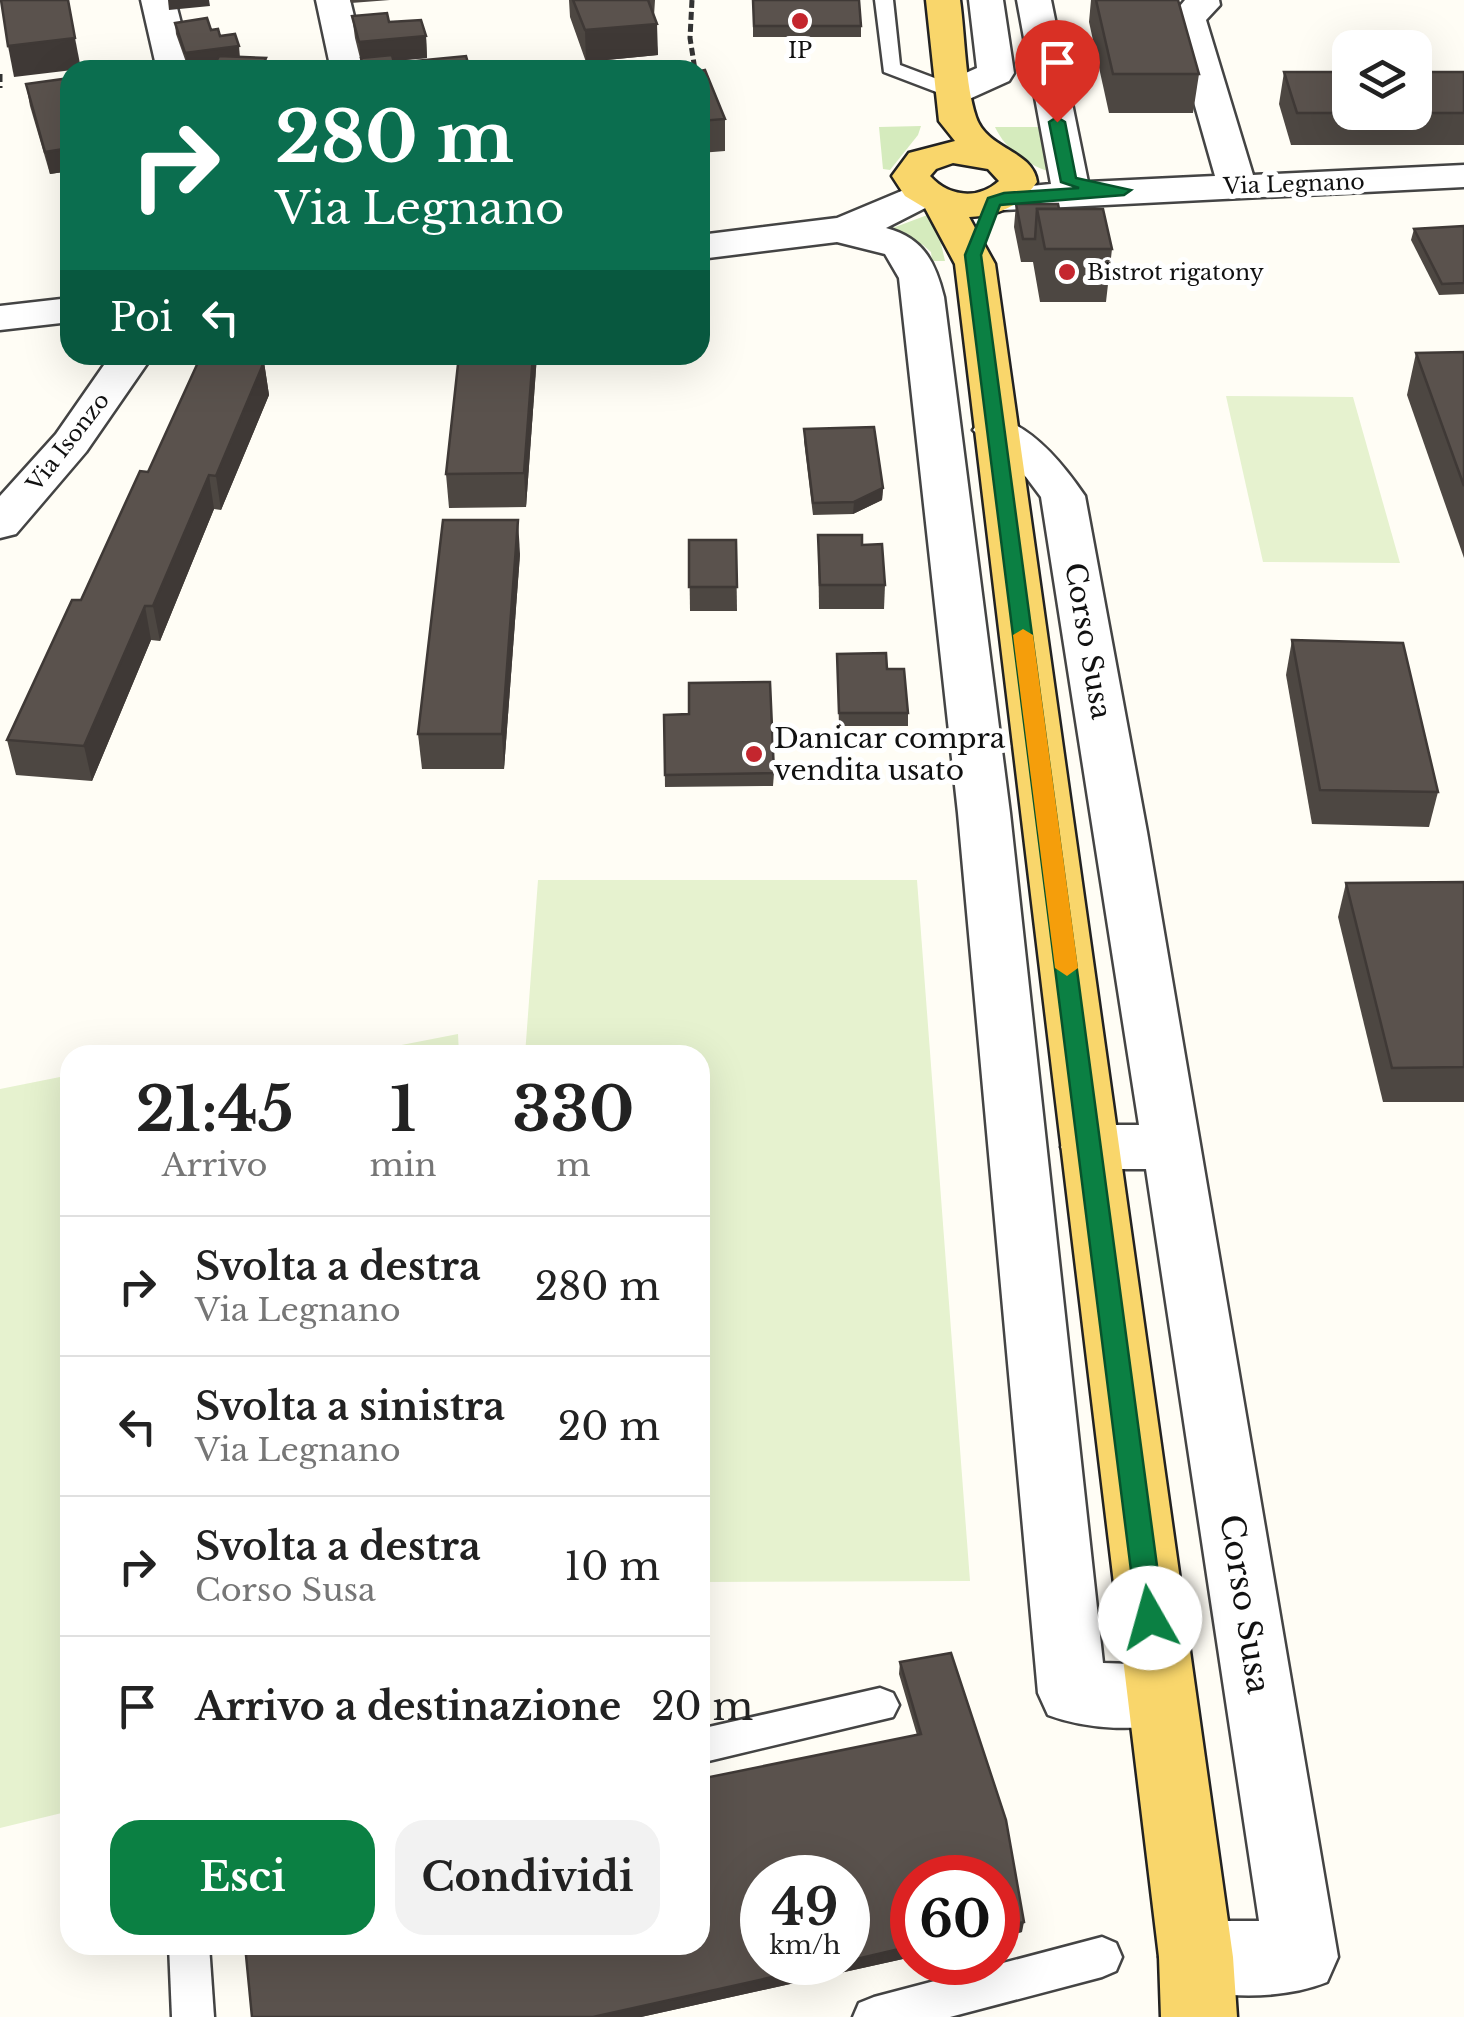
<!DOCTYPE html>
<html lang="it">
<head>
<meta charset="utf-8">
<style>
	body { margin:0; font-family:"Libre Baskerville",serif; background:#f2f2f2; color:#222; height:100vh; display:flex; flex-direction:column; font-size:38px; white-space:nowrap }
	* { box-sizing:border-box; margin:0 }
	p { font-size:32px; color:#767676 }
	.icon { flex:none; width:55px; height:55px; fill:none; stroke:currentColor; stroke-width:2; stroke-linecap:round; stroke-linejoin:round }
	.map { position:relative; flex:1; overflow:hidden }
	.drawer { position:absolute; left:60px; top:1045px; width:650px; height:910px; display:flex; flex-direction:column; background:#fff; border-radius:30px; box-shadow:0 10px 40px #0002 }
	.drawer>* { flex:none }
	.banner { position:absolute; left:60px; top:60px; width:650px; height:305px; border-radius:30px; box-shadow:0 10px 40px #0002; background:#0b6e4f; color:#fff; overflow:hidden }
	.fabs { position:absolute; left:1332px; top:30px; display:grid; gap:20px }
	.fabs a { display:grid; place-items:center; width:100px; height:100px; border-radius:20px; background:#fff; box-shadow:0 10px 40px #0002; font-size:50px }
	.speed { position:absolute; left:740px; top:1855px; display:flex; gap:20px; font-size:50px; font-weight:700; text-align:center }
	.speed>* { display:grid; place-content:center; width:130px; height:130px; border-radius:50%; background:#fff; box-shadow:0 10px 40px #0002; line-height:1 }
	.speed small { font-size:25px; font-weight:400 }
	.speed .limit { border:15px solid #d22; background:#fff; color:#111 }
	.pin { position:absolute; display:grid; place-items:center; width:85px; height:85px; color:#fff; margin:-102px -42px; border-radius:50% 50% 50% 0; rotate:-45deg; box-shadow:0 0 10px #0007 }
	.pin .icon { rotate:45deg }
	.me { position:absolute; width:110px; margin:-55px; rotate:353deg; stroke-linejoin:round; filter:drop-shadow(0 0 8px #0008) }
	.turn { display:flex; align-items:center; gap:35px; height:210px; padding:0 50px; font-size:45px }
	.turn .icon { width:130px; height:130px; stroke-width:2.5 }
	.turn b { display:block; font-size:70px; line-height:85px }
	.then { display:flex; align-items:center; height:95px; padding:0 50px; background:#0003; gap:20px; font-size:38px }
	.eta { display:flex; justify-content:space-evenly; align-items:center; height:170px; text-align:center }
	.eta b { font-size:60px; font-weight:700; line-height:70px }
	.button { display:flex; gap:20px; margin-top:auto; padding:20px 50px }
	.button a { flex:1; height:115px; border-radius:30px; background:#0b8043; color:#fff; font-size:40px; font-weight:700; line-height:115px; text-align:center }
	.button a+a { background:#f2f2f2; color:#222 }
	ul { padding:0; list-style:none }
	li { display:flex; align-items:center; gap:30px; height:140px; padding:0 50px; border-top:2px solid #e0e0e0 }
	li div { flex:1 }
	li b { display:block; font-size:38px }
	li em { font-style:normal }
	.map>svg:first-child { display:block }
</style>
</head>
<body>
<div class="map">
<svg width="1464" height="2017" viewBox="0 0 1464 2017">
	<rect width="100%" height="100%" fill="#fffdf5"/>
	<g fill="#d5ebbd">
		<polygon points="921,126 918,135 890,170 883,169 879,127"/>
		<path d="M995,127H1042L1050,172C1026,164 1006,150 995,127Z"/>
		<polygon points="930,214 937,226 945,261 932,261 931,252 923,245 882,232"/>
	</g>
	<g fill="#e6f2cf">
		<polygon points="1226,396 1353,397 1400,563 1263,562"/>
		<polygon points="538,880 917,880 970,1581 700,1582 700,1055 525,1055"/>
		<polygon points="458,1034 459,1055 350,1055"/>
		<polygon points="70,1075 70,1811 0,1828 0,1089"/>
	</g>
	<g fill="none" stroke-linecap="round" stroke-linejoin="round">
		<g stroke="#444" stroke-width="5">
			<g id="lane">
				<polygon points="875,0 893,0 900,65 961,88 961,96 947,96 884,72"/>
				<polygon points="880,1688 893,1693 899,1705 893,1717 700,1763 700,1729"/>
				<polygon points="1102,1937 1116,1943 1122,1957 1116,1971 1102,1977 950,2017 853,2017 859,2003 874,1997"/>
				<polygon points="169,1945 209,1945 214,2017 172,2017"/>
			</g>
		</g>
		<g stroke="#444" stroke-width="5">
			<g id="street">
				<polygon points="141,0 175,0 193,70 157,70"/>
				<polygon points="316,0 350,0 367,70 331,70"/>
				<polygon points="969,0 1003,0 1014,73 1009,81 967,100 954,103 941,100 936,92 941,84 977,68"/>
				<polygon points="1017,0 1051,0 1088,182 1215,176 1170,18 1185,0 1219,0 1220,5 1206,20 1253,175 1464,165 1464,187 1004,210 990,206 985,198 990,190 1051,184"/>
				<path d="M923,182L937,186L942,194L937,202L886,228C923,238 935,261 944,297L1010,813L1103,1663L1161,1665L1185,1674L1195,1696L1185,1718C1145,1733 1088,1730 1048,1715L1038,1693L958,813L899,278L885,254L837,242L700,259V235L837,218Z"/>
				<polygon points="70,298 70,322 0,330 0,306"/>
				<polygon points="111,355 153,355 86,452 16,534 0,538 0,496 56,434"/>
				<path d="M995,417C1033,426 1064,465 1085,496L1147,832L1338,1957L1327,1982C1282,2000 1215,2000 1170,1982L1159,1957L1170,1932L1196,1921H1259L1146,1169H1090L1070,1162L1061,1147L1070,1132L1090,1125H1139L1041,497L1026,477L973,430L980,421Z"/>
			</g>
		</g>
		<g stroke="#222" stroke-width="5">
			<path id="primary" d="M926,0H960C965,35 965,84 976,117C987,150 1033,150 1037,182C1020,206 998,216 969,217L995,264L1233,1957L1237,2017H1161L1159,1957L955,264L925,208L905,196L892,176L909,153L955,141L939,121ZM953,163L988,169L999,181C978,200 949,197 930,176L936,169Z"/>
		</g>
		<g stroke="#333" stroke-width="5" stroke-dasharray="8 4" stroke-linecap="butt">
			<polyline points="692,0 690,38 695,70"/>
			<polyline points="0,74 0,88"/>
		</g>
		<use href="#lane" fill="#fff" fill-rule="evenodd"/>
		<use href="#street" fill="#fff" fill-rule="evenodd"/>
		<use href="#primary" fill="#f9d66b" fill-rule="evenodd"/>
	</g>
	<g fill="#4d4742">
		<polygon points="350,0 390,0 351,3"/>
		<polygon points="569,0 655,0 654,16 658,55 586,62 570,17"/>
		<polygon points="753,0 861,26 861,37 753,37"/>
		<polygon points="1091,0 1178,0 1199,74 1193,113 1109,113 1089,22"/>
		<polygon points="352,16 389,22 426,36 427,58 394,61 394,63 470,70 363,70 355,38"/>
		<polygon points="175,23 211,30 220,36 240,57 266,58 268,70 212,70 216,61 187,65 176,34"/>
		<polygon points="700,71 725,119 725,151 700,153"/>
		<polygon points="1284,72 1464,72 1464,145 1291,145 1279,104"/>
		<polygon points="70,78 70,171 50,174 30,106 26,84"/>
		<polygon points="1016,204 1059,209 1112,249 1106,302 1040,302 1033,262 1021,262 1014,227"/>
		<polygon points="1464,226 1464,294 1439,295 1411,240 1414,229"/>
		<polygon points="1464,352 1464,558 1407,395 1416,353"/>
		<polygon points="537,355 526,507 449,508 446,474"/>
		<polygon points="264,362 269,395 221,510 214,509 160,641 151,640 92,781 16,775 7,740 148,472"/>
		<polygon points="804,429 883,488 882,500 853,514 813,515 804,441"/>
		<polygon points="818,535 862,545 885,585 884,609 819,609"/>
		<polygon points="689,540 736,540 737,611 690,611"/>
		<polygon points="520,554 504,769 422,769 418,734"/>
		<polygon points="1292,640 1438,792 1429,827 1312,824 1286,675"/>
		<polygon points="837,654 908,713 908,726 839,726"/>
		<polygon points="664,715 774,773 773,786 665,787"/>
		<polygon points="1464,882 1464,1102 1383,1102 1338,917 1346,883"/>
		<polygon points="900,1662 1022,1932 998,1938 998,1878 912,1957 641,2017 252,2017 917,1735 899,1674"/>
	</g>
	<g fill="#3f3936">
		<polygon points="168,0 209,0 210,6 169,10"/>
		<polygon points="657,24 658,55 586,62 585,30"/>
		<polygon points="426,36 427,58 361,64 359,42"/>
		<polygon points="75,38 81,69 14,77 8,46"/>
		<polygon points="239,46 240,58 187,65 185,53"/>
		<polygon points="266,58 268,70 260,70"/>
		<polygon points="70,148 70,171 50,174 45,152"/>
		<polygon points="533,355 537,355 526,507 524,473"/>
		<polygon points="264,362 269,395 221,510 216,476"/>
		<polygon points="209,475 214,509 160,641 153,606"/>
		<polygon points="883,488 882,500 853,514 854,502"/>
		<polygon points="518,520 520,554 504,769 502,734"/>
		<polygon points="145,606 151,640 92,781 84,746"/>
		<polygon points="1024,1922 1022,1932 998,1938 998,1928"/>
		<polygon points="912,1946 912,1957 641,2017 593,2017 840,1962 848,1962 848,1961"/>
	</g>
	<g fill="#5a524d" stroke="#3f3936" stroke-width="2.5">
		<polygon points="1,0 68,0 75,38 8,46"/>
		<polygon points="573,0 648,0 657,24 585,30"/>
		<polygon points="753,0 859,0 861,26 754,26"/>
		<polygon points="1096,0 1178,0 1199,74 1113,74"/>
		<polygon points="387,13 389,22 421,20 426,36 359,42 352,16"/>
		<polygon points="207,18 211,30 218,29 220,36 235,34 239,46 185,53 175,23"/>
		<polygon points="392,55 394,63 466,56 470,70 364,70 361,58"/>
		<polygon points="219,56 266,58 260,70 212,70"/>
		<polygon points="705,70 725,119 700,121 700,71"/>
		<polygon points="1284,72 1350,72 1350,112 1415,112 1415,72 1464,72 1464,113 1297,113"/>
		<polygon points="70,78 70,148 45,152 26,84"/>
		<polygon points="1016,204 1058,204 1059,209 1037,209 1035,239 1023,239"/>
		<polygon points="1037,209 1103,209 1112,249 1045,249"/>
		<polygon points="1464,226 1464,283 1442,284 1414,229"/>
		<polygon points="1464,352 1464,486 1416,353"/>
		<polygon points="459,355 533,355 524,473 446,474"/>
		<polygon points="200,358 264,362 216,476 209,475 153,606 145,606 84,746 7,740 72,600 81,600 140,471 148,472"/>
		<polygon points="874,427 883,488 854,502 813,503 804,429"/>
		<polygon points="443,520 518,520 502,734 418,734"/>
		<polygon points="818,535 862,535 862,545 882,544 885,585 820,585"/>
		<polygon points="689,540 736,540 737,587 689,587"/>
		<polygon points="1292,640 1403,643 1438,792 1320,790"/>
		<polygon points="886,653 887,669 904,669 908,713 839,713 837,654"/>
		<polygon points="770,682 774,773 665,775 664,715 689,714 689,683"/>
		<polygon points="1464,882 1464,1067 1392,1068 1346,883"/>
		<polygon points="951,1653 1006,1820 1024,1922 998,1928 998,1878 912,1878 912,1946 848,1961 848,1878 762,1878 762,1962 840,1962 593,2017 252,2017 245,1945 700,1945 700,1779 921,1734 900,1662"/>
	</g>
	<polygon fill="#0b8043" stroke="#07532c" stroke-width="2.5" points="1057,117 1065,122 1076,178 1131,190 1124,195 1000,205 981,255 1164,1618 1160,1626 1150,1630 1141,1626 1137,1618 965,255 988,198 1004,193 1079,188 1061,182 1049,122"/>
	<polygon fill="#f59e0b" points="1023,629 1033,635 1078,968 1067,976 1055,968 1013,635"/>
	<g fill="#c4262e" stroke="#fff" stroke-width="4">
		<circle cx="800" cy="21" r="10"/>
		<circle cx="1067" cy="272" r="10"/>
		<circle cx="754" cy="754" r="10"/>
	</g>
	<g text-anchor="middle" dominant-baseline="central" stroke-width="10" stroke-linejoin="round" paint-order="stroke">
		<g font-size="22" fill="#111" stroke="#fff">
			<text x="800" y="50">IP</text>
			<text x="1087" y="272" text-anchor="start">Bistrot rigatony</text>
		</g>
		<g font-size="22" fill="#111" stroke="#fff">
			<text transform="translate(1294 184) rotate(-2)">Via Legnano</text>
			<text transform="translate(68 442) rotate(-52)">Via Isonzo</text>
		</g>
		<g font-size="28" fill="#111" stroke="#fff">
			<text transform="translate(1088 641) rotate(80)">Corso Susa</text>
		</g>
		<g font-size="28" fill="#111" stroke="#fff" text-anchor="start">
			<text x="774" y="738">Danicar compra<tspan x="774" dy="32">vendita usato</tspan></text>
		</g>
		<g font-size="32" fill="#111" stroke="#fff">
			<text transform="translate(1245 1604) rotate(81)">Corso Susa</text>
		</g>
	</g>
</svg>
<div class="fabs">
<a><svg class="icon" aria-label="layers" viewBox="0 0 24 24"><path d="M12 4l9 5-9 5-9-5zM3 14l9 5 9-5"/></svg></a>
</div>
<div class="speed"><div>49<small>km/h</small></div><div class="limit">60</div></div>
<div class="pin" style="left:1057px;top:122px;background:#d93025"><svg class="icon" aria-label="arrive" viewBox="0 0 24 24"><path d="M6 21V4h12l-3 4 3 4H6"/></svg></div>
<svg class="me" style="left:1150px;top:1618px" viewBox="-20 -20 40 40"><circle r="19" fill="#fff"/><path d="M0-13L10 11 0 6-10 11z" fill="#0b8043"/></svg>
<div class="banner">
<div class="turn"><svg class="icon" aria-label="right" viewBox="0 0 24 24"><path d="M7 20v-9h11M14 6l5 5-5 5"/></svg><div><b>280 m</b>Via Legnano</div></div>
<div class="then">Poi<svg class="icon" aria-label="left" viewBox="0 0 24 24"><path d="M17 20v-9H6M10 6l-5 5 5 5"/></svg></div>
</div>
<section class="drawer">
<div class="eta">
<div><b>21:45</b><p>Arrivo</p></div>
<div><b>1</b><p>min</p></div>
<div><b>330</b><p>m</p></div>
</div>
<ul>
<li><svg class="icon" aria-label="right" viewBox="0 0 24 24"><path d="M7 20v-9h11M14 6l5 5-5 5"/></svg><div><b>Svolta a destra</b><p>Via Legnano</p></div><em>280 m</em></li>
<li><svg class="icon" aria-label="left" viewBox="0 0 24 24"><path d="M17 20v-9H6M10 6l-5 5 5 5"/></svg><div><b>Svolta a sinistra</b><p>Via Legnano</p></div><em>20 m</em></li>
<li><svg class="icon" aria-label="right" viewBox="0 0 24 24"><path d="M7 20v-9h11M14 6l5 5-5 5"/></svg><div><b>Svolta a destra</b><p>Corso Susa</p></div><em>10 m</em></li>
<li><svg class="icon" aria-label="arrive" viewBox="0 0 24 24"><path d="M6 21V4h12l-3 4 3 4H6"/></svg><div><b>Arrivo a destinazione</b></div><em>20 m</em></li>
</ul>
<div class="button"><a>Esci</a><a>Condividi</a></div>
</section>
</div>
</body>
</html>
